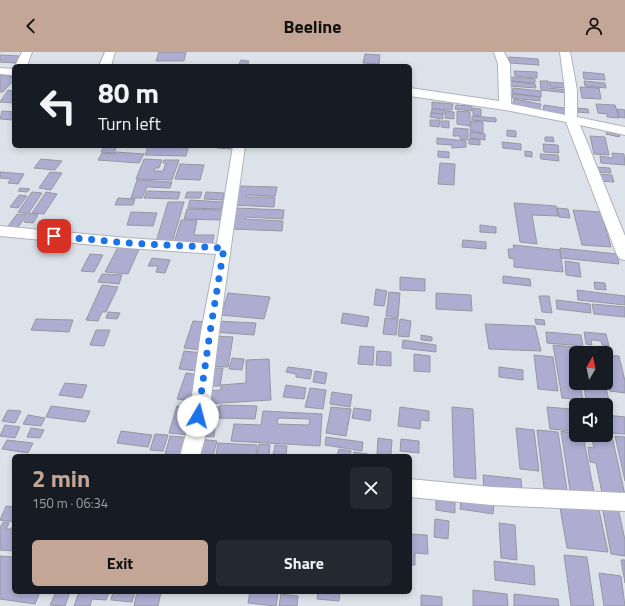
<!DOCTYPE html>
<html lang="en">
<head>
<meta charset="utf-8">
<style>
	body { margin:0; font-family:"Titillium Web",sans-serif; background:#242831; color:#f1f3f6; height:100vh; display:flex; flex-direction:column; font-size:15px; white-space:nowrap }
	* { box-sizing:border-box; margin:0 }
	p { font-size:13px; color:#9ea1a6 }
	.icon { flex:none; width:22px; height:22px; fill:none; stroke:currentColor; stroke-width:2; stroke-linecap:round; stroke-linejoin:round }
	.map { position:relative; flex:1; overflow:hidden }
	.side { position:absolute; left:12px; top:402px; width:400px; height:140px; display:flex; flex-direction:column; background:#171b24; border-radius:6px; box-shadow:0 2px 6px #0003 }
	.side>* { flex:none }
	.hud { position:absolute; left:12px; top:12px; width:400px; height:84px; border-radius:6px; box-shadow:0 2px 6px #0003; background:#171b24; color:#f1f3f6; overflow:hidden }
	.needle { width:26px; rotate:9deg }
	.tools { position:absolute; left:569px; top:294px; display:grid; gap:8px }
	.tools a { display:grid; place-items:center; width:44px; height:44px; border-radius:6px; background:#171b24; box-shadow:0 2px 6px #0003; font-size:20px }
	.pin { position:absolute; display:grid; place-items:center; width:34px; height:34px; color:#fff; margin:-17px; border-radius:8px; box-shadow:0 2px 6px #0006 }
	.me { position:absolute; width:44px; margin:-22px; rotate:8deg; stroke-linejoin:round; filter:drop-shadow(0 0 3px #0008) }
	.turn { display:flex; align-items:center; gap:14px; height:84px; padding:0 20px; font-size:18px }
	.turn .icon { width:52px; height:52px; stroke-width:2.5 }
	.turn b { display:block; font-size:28px; line-height:34px }
	.round { display:grid; place-items:center; flex:none; width:42px; height:42px; border-radius:6px; background:#242831 }
	.summary { display:flex; align-items:center; justify-content:space-between; height:68px; padding:0 20px }
	h1 { font-size:24px; font-weight:700; line-height:30px; color:#c4a696 }
	.button { display:flex; gap:8px; margin-top:auto; padding:8px 20px }
	.button a { flex:1; height:46px; border-radius:6px; background:#c4a696; color:#111; font-size:16px; font-weight:700; line-height:46px; text-align:center }
	.button a+a { background:#242831; color:#f1f3f6 }
	header { display:flex; justify-content:space-between; align-items:center; height:52px; padding:0 20px; background:#c4a696; color:#111; font-size:18px; font-weight:700 }
	.map>svg:first-child { display:block }
</style>
</head>
<body>
<header><svg class="icon" aria-label="back" viewBox="0 0 24 24"><path d="M15 5l-7 7 7 7"/></svg>Beeline<svg class="icon" aria-label="person" viewBox="0 0 24 24"><circle cx="12" cy="8" r="4"/><path d="M4 21q1-7 8-7t8 7"/></svg></header>
<div class="map">
<svg width="625" height="554" viewBox="0 0 625 554">
	<rect width="100%" height="100%" fill="#dde2ea"/>
	<g fill="#aeacd1" stroke="#9797a0" fill-rule="evenodd">
		<polygon points="159,0 186,0 184,9 156,9"/>
		<polygon points="365,2 380,3 379,12 363,11"/>
		<polygon points="0,3 20,4 15,11 0,10"/>
		<polygon points="509,5 538,7 539,13 509,11"/>
		<polygon points="241,8 249,9 247,14 238,14"/>
		<polygon points="514,19 537,20 537,26 515,24"/>
		<polygon points="583,20 604,22 605,28 584,27"/>
		<polygon points="0,23 14,25 14,28 3,40 0,40"/>
		<polygon points="510,25 535,27 535,31 510,29"/>
		<polygon points="509,29 535,32 536,36 509,34"/>
		<polygon points="540,29 548,29 548,36 567,38 567,41 541,38"/>
		<polygon points="584,29 605,31 606,36 585,34"/>
		<polygon points="549,30 564,31 565,36 550,35"/>
		<polygon points="580,35 599,36 601,47 582,46"/>
		<polygon points="513,36 541,39 541,45 512,41"/>
		<polygon points="8,38 14,39 14,51 0,50"/>
		<polygon points="512,42 540,45 540,49 512,46"/>
		<polygon points="514,47 541,52 539,59 512,55"/>
		<polygon points="432,50 453,52 452,58 432,57"/>
		<polygon points="596,52 615,53 619,66 607,65 607,62 598,61"/>
		<polygon points="456,53 472,54 472,59 455,57"/>
		<polygon points="544,53 570,57 569,64 543,60"/>
		<polygon points="473,56 481,57 481,64 473,63"/>
		<polygon points="577,56 588,57 589,61 577,60"/>
		<polygon points="432,57 445,58 444,62 431,61"/>
		<polygon points="617,57 625,58 625,66 619,65"/>
		<polygon points="2,59 14,60 14,68 0,67"/>
		<polygon points="446,59 454,60 454,67 445,66"/>
		<polygon points="457,59 470,60 470,74 457,72"/>
		<polygon points="431,61 443,62 443,67 430,65"/>
		<polygon points="472,64 496,66 496,70 472,68"/>
		<polygon points="430,68 440,68 439,75 430,74"/>
		<polygon points="441,69 449,69 449,76 441,75"/>
		<polygon points="471,69 483,70 483,81 470,79"/>
		<polygon points="454,76 468,77 468,88 460,87 460,84 453,84"/>
		<polygon points="507,78 516,79 516,85 507,84"/>
		<polygon points="608,78 621,81 619,85 606,82"/>
		<polygon points="470,80 485,82 485,88 470,86"/>
		<polygon points="590,84 605,85 609,103 594,102"/>
		<polygon points="545,85 553,85 554,90 545,89"/>
		<polygon points="437,86 466,89 466,95 452,96 452,93 437,92"/>
		<polygon points="469,87 480,88 480,93 469,92"/>
		<polygon points="502,90 521,92 521,98 503,96"/>
		<polygon points="543,92 558,93 559,101 544,100"/>
		<polygon points="104,94 145,94 144,95 117,94 114,101 101,100"/>
		<polygon points="148,94 163,94 163,95 188,96 186,104 145,103"/>
		<polygon points="218,94 232,94 231,97 217,96"/>
		<polygon points="438,99 449,100 449,106 438,105"/>
		<polygon points="525,99 532,100 532,105 525,104"/>
		<polygon points="116,100 144,102 139,111 98,108 102,101 114,102"/>
		<polygon points="612,101 624,102 625,113 601,111 600,104 613,106"/>
		<polygon points="540,102 558,103 559,109 541,107"/>
		<polygon points="41,107 62,109 55,118 34,116"/>
		<polygon points="144,107 162,108 159,116 155,116 154,119 163,119 166,111 163,111 164,108 179,108 172,128 136,127"/>
		<polygon points="440,111 455,112 454,133 438,132"/>
		<polygon points="180,112 204,113 200,128 175,127"/>
		<polygon points="595,115 610,116 611,121 596,120"/>
		<polygon points="0,120 24,122 18,132 8,131 11,127 0,126"/>
		<polygon points="50,120 62,121 51,138 39,136"/>
		<polygon points="598,122 612,123 614,130 599,129"/>
		<polygon points="137,128 172,130 170,136 147,135 142,146 131,146"/>
		<polygon points="236,134 277,135 275,144 247,143 246,145 275,145 274,155 232,153"/>
		<polygon points="20,136 30,137 27,140 18,139"/>
		<polygon points="147,139 180,140 178,147 144,146"/>
		<polygon points="32,140 42,141 28,162 18,160"/>
		<polygon points="46,140 57,142 44,162 32,161"/>
		<polygon points="187,140 202,140 200,146 185,146"/>
		<polygon points="206,140 224,141 223,148 204,147"/>
		<polygon points="19,143 27,144 18,156 10,155"/>
		<polygon points="118,146 135,147 133,153 115,153"/>
		<polygon points="190,148 223,150 222,157 188,156"/>
		<polygon points="168,150 184,150 172,191 156,190"/>
		<polygon points="514,151 556,154 558,164 532,163 537,192 520,190"/>
		<polygon points="236,156 284,158 283,167 245,165 245,167 283,169 282,179 232,177"/>
		<polygon points="557,156 568,157 570,166 559,165"/>
		<polygon points="187,157 223,158 220,168 184,167"/>
		<polygon points="573,158 601,160 611,195 582,193"/>
		<polygon points="131,160 157,161 153,174 127,173"/>
		<polygon points="30,161 38,163 33,171 24,170"/>
		<polygon points="17,162 27,163 16,178 6,177"/>
		<polygon points="181,168 197,168 194,183 214,183 212,193 174,191"/>
		<polygon points="480,173 496,175 496,181 480,180"/>
		<polygon points="463,188 486,190 486,197 462,195"/>
		<polygon points="119,193 140,195 128,222 105,220"/>
		<polygon points="513,193 560,198 563,220 514,215 514,207 509,206 508,197 514,197"/>
		<polygon points="560,196 617,202 619,212 561,206"/>
		<polygon points="90,202 103,203 94,220 81,219"/>
		<polygon points="152,206 170,208 165,221 156,220 158,214 148,214"/>
		<polygon points="565,209 579,211 581,225 566,223"/>
		<polygon points="102,222 122,223 119,232 98,230"/>
		<polygon points="503,224 530,227 531,234 503,231"/>
		<polygon points="400,225 425,227 425,239 400,238"/>
		<polygon points="594,230 605,231 606,238 595,237"/>
		<polygon points="102,233 118,235 106,260 102,260 98,269 86,268"/>
		<polygon points="376,237 387,239 384,254 374,253"/>
		<polygon points="577,238 625,244 625,253 578,248"/>
		<polygon points="389,240 400,241 398,266 386,264"/>
		<polygon points="228,241 270,245 264,267 221,263"/>
		<polygon points="436,241 471,243 472,259 436,257"/>
		<polygon points="539,244 549,244 552,261 542,260"/>
		<polygon points="556,248 590,252 591,261 557,257"/>
		<polygon points="592,252 625,255 625,265 594,262"/>
		<polygon points="108,260 120,261 117,267 106,266"/>
		<polygon points="343,261 369,265 367,275 341,271"/>
		<polygon points="385,266 398,267 396,283 383,282"/>
		<polygon points="36,267 73,268 69,280 31,278"/>
		<polygon points="400,267 411,269 409,285 398,284"/>
		<polygon points="535,267 544,268 545,273 536,272"/>
		<polygon points="193,269 209,270 201,298 184,296"/>
		<polygon points="216,269 256,271 254,283 213,280"/>
		<polygon points="485,272 535,274 541,299 489,297"/>
		<polygon points="96,278 110,278 104,294 90,293"/>
		<polygon points="546,280 581,283 583,294 547,291"/>
		<polygon points="584,280 606,282 609,294 602,293 601,289 591,288 592,293 586,292"/>
		<polygon points="421,283 432,285 432,289 421,288"/>
		<polygon points="213,284 233,285 228,315 208,314"/>
		<polygon points="403,288 436,293 436,300 402,296"/>
		<polygon points="553,293 573,295 576,310 576,331 580,331 583,348 562,346"/>
		<polygon points="360,294 374,295 373,313 358,312"/>
		<polygon points="577,297 598,298 598,301 577,301"/>
		<polygon points="184,299 203,301 198,319 179,317"/>
		<polygon points="377,299 391,300 391,314 376,313"/>
		<polygon points="414,302 430,304 430,320 414,319"/>
		<polygon points="534,303 553,305 558,339 538,337"/>
		<polygon points="606,303 619,304 625,329 625,341 610,339 606,324"/>
		<polygon points="232,306 244,307 242,318 229,317"/>
		<polygon points="269,307 271,348 205,352 205,339 221,338 221,333 246,331 246,308"/>
		<polygon points="288,315 312,318 310,327 296,325 296,322 286,320"/>
		<polygon points="499,315 523,318 523,328 499,325"/>
		<polygon points="207,316 223,316 220,334 204,334"/>
		<polygon points="315,319 327,321 325,332 313,330"/>
		<polygon points="186,321 200,323 192,349 177,347"/>
		<polygon points="65,331 87,333 82,346 59,343"/>
		<polygon points="583,331 605,331 609,349 586,347"/>
		<polygon points="286,333 306,336 304,347 283,345"/>
		<polygon points="310,336 326,338 323,357 305,355"/>
		<polygon points="332,340 352,343 350,355 330,352"/>
		<polygon points="220,353 257,354 255,367 219,366"/>
		<polygon points="51,354 90,359 85,370 46,365"/>
		<polygon points="177,354 196,356 189,383 169,381"/>
		<polygon points="204,354 219,355 214,376 199,375"/>
		<polygon points="331,355 351,357 346,384 326,381"/>
		<polygon points="400,355 429,359 429,369 421,368 420,377 398,374"/>
		<polygon points="452,355 473,357 476,427 454,425"/>
		<polygon points="547,355 571,357 574,379 550,377"/>
		<polygon points="354,356 371,358 370,369 352,366"/>
		<polygon points="8,358 21,359 15,371 2,369"/>
		<path d="M263,359L322,362L320,394L231,389L234,372L261,373ZM278,366L310,367L309,373L277,372Z"/>
		<polygon points="28,363 45,366 41,374 23,372"/>
		<polygon points="607,363 625,365 625,382 610,381"/>
		<polygon points="5,373 20,375 15,386 0,384"/>
		<polygon points="31,376 44,378 40,386 27,385"/>
		<polygon points="201,376 215,377 214,385 200,384"/>
		<polygon points="516,376 534,378 539,419 520,417"/>
		<polygon points="537,378 558,380 567,438 544,436"/>
		<polygon points="121,379 152,383 148,395 117,391"/>
		<polygon points="561,379 583,383 594,440 570,438"/>
		<polygon points="155,382 168,383 163,399 150,398"/>
		<polygon points="591,383 612,384 625,443 602,441 596,411 590,410 588,395 594,396"/>
		<polygon points="170,384 193,386 189,404 165,402"/>
		<polygon points="615,384 625,385 625,429"/>
		<polygon points="326,385 363,390 362,399 325,393"/>
		<polygon points="378,386 392,388 391,403 377,402"/>
		<polygon points="198,387 217,389 213,404 193,404"/>
		<polygon points="401,387 419,389 419,401 400,399"/>
		<polygon points="7,388 33,391 28,401 2,397"/>
		<polygon points="218,391 257,393 256,404 216,403"/>
		<polygon points="259,392 270,393 269,404 257,404"/>
		<polygon points="275,393 287,394 286,404 273,404"/>
		<polygon points="339,397 351,399 350,404 337,404"/>
		<polygon points="354,400 368,402 367,404 353,404"/>
		<polygon points="483,423 521,427 522,443 484,439"/>
		<polygon points="436,445 455,448 455,461 436,458"/>
		<polygon points="461,447 494,452 493,462 460,457"/>
		<polygon points="559,450 598,453 608,500 567,496"/>
		<polygon points="6,454 14,455 14,470 0,468"/>
		<polygon points="602,454 618,456 625,488 625,504 611,502"/>
		<polygon points="435,467 449,469 448,487 434,485"/>
		<polygon points="3,470 9,471 6,477 11,477 14,472 14,499 0,498 0,476"/>
		<polygon points="499,471 515,473 517,508 501,506"/>
		<polygon points="410,482 427,483 428,502 415,501 415,513 410,513"/>
		<polygon points="564,503 587,505 594,554 571,554"/>
		<polygon points="0,504 14,505 14,540 40,540 35,552 0,547"/>
		<polygon points="621,508 625,508 625,531"/>
		<polygon points="494,509 534,514 535,533 495,528"/>
		<polygon points="599,521 621,524 625,554 604,554"/>
		<polygon points="473,538 507,542 508,554 473,554"/>
		<polygon points="56,540 70,540 65,554 50,553"/>
		<polygon points="79,540 109,540 106,548 92,547 90,554 74,554"/>
		<polygon points="113,540 135,540 132,550 111,548"/>
		<polygon points="137,540 161,540 158,554 134,554"/>
		<polygon points="250,540 278,540 276,554 248,551"/>
		<polygon points="318,540 340,540 339,549 317,547"/>
		<polygon points="281,542 298,544 297,554 279,554"/>
		<polygon points="514,542 558,547 559,554 514,554"/>
		<polygon points="421,543 442,545 442,554 421,554"/>
	</g>
	<g fill="none" stroke-linecap="round" stroke-linejoin="round">
		<g stroke="#aeb3bb" stroke-width="2">
			<g id="street">
				<polygon points="22,0 32,0 27,14 15,14"/>
				<polygon points="105,0 115,0 111,14 99,14"/>
				<polygon points="494,0 504,0 510,12 511,52 565,63 565,38 560,0 570,0 577,38 577,65 625,75 625,83 580,73 625,184 625,208 620,207 617,203 566,70 505,58 410,44 410,36 499,49 498,12"/>
				<polygon points="0,16 14,17 14,23 0,22"/>
				<polygon points="233,94 245,94 219,280 207,378 200,404 180,404 187,378 201,280 216,202 127,196 0,184 0,174 127,186 217,192"/>
				<polygon points="410,427 491,435 625,441 625,459 491,453 410,445"/>
			</g>
		</g>
		<use href="#street" fill="#fff" fill-rule="evenodd"/>
	</g>
	<g fill="none" stroke-linecap="round" stroke-linejoin="round">
		<polyline stroke="#1a73e8" stroke-width="7" stroke-dasharray="0 12.6" points="54,184 127,191 224,196 210,280 198,364"/>
	</g>
</svg>
<div class="tools">
<a><svg class="needle" viewBox="-14 -14 28 28"><path d="M0-13l5 13h-10z" fill="#e53935"/><path d="M0 13l5-13h-10z" fill="#9ea1a6"/></svg></a>
<a><svg class="icon" aria-label="sound" viewBox="0 0 24 24"><path d="M4 9h4l5-4v14l-5-4H4zM17 9q2 3 0 6"/></svg></a>
</div>
<div class="pin" style="left:54px;top:184px;background:#d93025"><svg class="icon" aria-label="arrive" viewBox="0 0 24 24"><path d="M6 21V4h12l-3 4 3 4H6"/></svg></div>
<svg class="me" style="left:198px;top:364px" viewBox="-20 -20 40 40"><circle r="19" fill="#fff"/><path d="M0-13L10 11 0 6-10 11z" fill="#1a73e8"/></svg>
<div class="hud">
<div class="turn"><svg class="icon" aria-label="left" viewBox="0 0 24 24"><path d="M17 20v-9H6M10 6l-5 5 5 5"/></svg><div><b>80 m</b>Turn left</div></div>
</div>
<section class="side">
<div class="summary"><div><h1>2 min</h1><p>150 m · 06:34</p></div><a class="round"><svg class="icon" aria-label="close" viewBox="0 0 24 24"><path d="M6 6l12 12M18 6L6 18"/></svg></a></div>
<div class="button"><a>Exit</a><a>Share</a></div>
</section>
</div>
</body>
</html>
